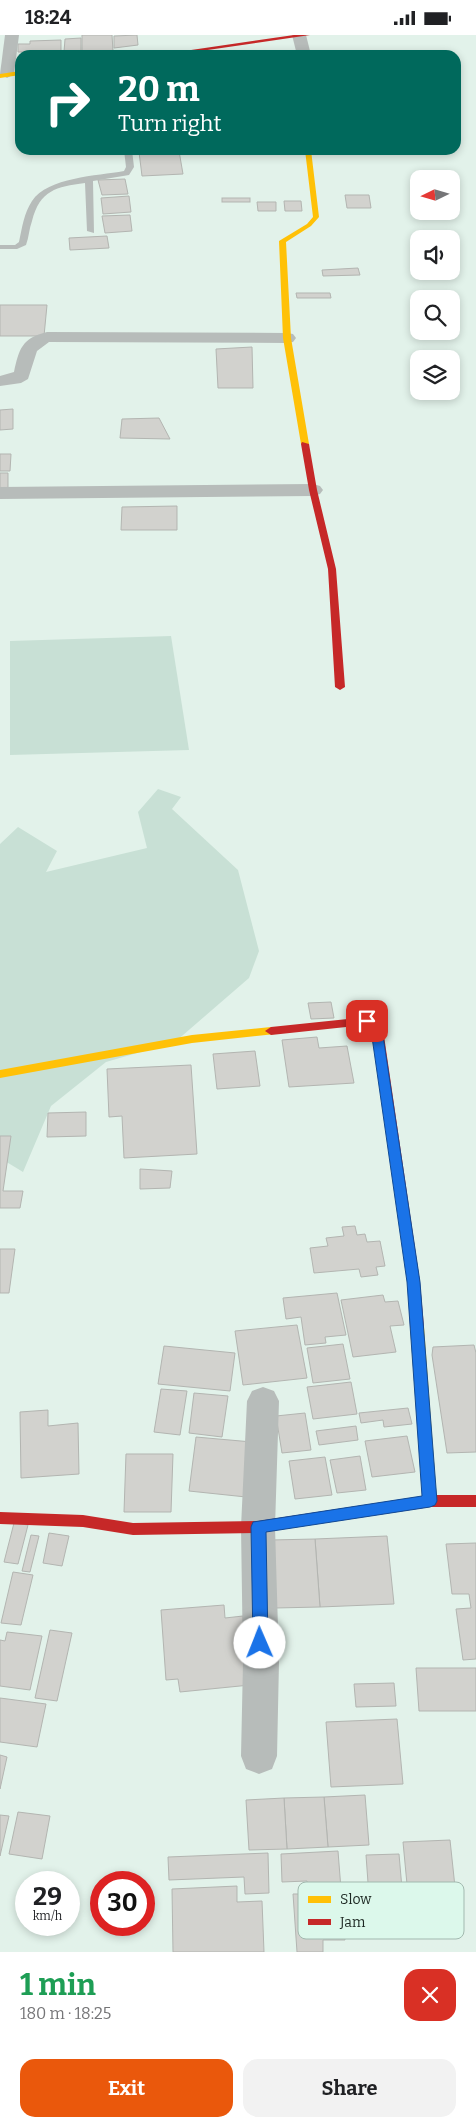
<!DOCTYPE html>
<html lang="en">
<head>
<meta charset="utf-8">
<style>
	body { margin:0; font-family:Bitter,serif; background:#f2f2f2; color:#202124; height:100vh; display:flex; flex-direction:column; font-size:19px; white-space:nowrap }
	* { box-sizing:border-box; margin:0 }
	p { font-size:16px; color:#757577 }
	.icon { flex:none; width:28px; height:28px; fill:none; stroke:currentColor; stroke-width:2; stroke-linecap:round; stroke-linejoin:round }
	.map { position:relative; height:1917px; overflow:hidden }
	.sheet { display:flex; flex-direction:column; background:#fff; flex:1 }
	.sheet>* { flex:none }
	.banner { position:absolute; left:15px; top:15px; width:446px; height:105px; border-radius:15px; box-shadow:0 2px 8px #0003; background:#00695c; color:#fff; overflow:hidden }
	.needle { width:32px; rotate:265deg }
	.tools { position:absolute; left:410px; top:135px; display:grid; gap:10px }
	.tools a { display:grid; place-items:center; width:50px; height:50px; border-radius:10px; background:#fff; box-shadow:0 2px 8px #0003; font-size:25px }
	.speed { position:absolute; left:15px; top:1836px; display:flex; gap:10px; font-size:25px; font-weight:700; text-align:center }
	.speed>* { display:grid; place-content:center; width:65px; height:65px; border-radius:50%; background:#fff; box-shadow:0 2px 8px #0003; line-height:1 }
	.speed small { font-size:12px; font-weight:400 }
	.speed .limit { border:8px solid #d22; background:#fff; color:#111 }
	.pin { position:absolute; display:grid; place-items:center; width:42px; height:42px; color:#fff; margin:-21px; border-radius:10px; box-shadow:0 2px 8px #0006 }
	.me { position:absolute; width:55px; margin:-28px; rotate:359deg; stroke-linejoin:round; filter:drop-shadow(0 0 4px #0008) }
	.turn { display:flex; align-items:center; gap:18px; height:105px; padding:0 20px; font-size:22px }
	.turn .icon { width:65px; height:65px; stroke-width:2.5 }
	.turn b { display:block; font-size:35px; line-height:42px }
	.round { display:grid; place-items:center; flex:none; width:52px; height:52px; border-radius:15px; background:#f2f2f2 }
	.overview { display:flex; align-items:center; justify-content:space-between; height:85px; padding:0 20px }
	h1 { font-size:30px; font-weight:700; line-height:38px; color:#1e9e55 }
	.button { display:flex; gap:10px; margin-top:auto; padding:10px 20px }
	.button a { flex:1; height:58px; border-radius:15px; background:#ea580c; color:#fff; font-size:20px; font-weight:700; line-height:58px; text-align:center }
	.button a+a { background:#f2f2f2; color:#202124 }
	.status { display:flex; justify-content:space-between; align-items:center; height:35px; padding:0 25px; background:#fff; direction:ltr }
	.status svg { height:14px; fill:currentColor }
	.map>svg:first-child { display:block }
</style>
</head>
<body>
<div class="status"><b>18:24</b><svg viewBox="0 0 49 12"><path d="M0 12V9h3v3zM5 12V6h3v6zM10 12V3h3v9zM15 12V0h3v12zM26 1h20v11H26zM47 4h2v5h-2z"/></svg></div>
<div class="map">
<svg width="476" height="1917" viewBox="0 0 476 1917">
	<rect width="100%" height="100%" fill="#e2f2ea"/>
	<g fill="#c8e0d5">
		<polygon points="171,601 189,715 10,720 10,606"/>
		<polygon points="158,754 181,762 172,774 238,835 259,916 249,943 175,1007 106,1027 51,1071 23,1137 0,1123 0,809 18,792 57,816 46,837 147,813 138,777"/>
	</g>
	<g fill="#d2d2ce" stroke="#b3b5b1">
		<polygon points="82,0 112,0 113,16 82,16"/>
		<polygon points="137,0 138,10 114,13 114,1"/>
		<polygon points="81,3 81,16 64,17 65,4"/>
		<polygon points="61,5 61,18 37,20 30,19 31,17 18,17 18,9 30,9 30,6"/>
		<polygon points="179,116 183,139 142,141 139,117"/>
		<polygon points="125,144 128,159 102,160 98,145"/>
		<polygon points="345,160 369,160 371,173 347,173"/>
		<polygon points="129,161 131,177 103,179 101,163"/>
		<rect x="222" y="163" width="28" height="4"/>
		<polygon points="284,166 301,166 302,176 285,176"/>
		<polygon points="257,167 276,167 276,176 258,176"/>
		<polygon points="130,180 132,196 105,198 102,181"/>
		<polygon points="107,201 109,213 70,215 69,203"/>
		<polygon points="358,233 360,240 323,241 322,235"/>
		<polygon points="296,258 330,258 331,263 297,263"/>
		<polygon points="0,270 47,270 44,301 0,301"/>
		<polygon points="252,312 253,353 218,353 216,314"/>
		<polygon points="13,374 13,394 0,395 0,375"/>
		<polygon points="159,383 170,404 120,403 122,384"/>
		<polygon points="0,419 11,419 10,436 0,436"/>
		<polygon points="0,438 8,438 8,454 0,455"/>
		<polygon points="177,471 177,495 121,495 122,472"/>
		<polygon points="331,967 334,983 311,984 308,968"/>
		<polygon points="317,1002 319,1013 347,1011 354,1048 289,1052 282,1005"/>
		<polygon points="255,1016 260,1051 217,1054 213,1019"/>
		<polygon points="191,1030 197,1119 124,1123 122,1081 109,1082 107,1034"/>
		<polygon points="86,1077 86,1101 47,1102 48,1078"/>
		<polygon points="0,1101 11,1101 3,1156 23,1156 20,1173 0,1173"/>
		<polygon points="140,1134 172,1136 170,1153 140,1154"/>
		<polygon points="355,1191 357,1200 365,1199 367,1207 380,1206 385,1231 376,1232 378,1240 361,1242 359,1234 314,1238 310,1213 328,1211 326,1203 344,1201 342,1192"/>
		<polygon points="0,1214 15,1214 9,1258 0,1258"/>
		<polygon points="337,1258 346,1300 325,1302 326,1308 305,1310 301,1282 286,1284 283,1263"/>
		<polygon points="383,1260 385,1267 398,1266 404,1290 390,1291 396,1317 353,1322 341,1265"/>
		<polygon points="297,1290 307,1343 243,1350 235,1296"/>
		<polygon points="343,1309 350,1344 313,1348 307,1313"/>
		<polygon points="474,1310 476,1318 476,1417 447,1418 432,1320 433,1312"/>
		<polygon points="164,1311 235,1318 230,1356 158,1349"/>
		<polygon points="351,1347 357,1379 313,1384 307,1352"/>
		<polygon points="161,1354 187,1356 180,1400 154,1397"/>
		<polygon points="194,1358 228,1361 222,1402 189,1398"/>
		<polygon points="408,1373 412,1389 384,1392 383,1385 361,1388 359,1378"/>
		<polygon points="48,1375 48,1391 78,1388 79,1439 21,1443 20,1377"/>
		<polygon points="305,1378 311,1415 282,1418 276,1381"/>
		<polygon points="356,1391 358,1405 319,1410 316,1396"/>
		<polygon points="407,1401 415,1437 372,1442 365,1406"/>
		<polygon points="196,1402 252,1407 246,1462 189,1456"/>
		<polygon points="126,1419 173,1419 171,1477 124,1477"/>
		<polygon points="360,1421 366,1455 337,1458 330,1425"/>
		<polygon points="325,1422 332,1460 295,1464 289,1426"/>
		<polygon points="14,1488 28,1490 18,1529 4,1527"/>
		<polygon points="49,1498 69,1501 62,1531 43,1528"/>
		<polygon points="31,1500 39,1501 30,1537 22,1536"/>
		<polygon points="387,1501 394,1569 320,1572 315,1504"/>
		<polygon points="315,1504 320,1572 275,1573 271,1505"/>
		<polygon points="476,1508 476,1624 463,1625 456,1574 471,1573 469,1559 452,1559 446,1509"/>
		<polygon points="13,1537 33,1540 21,1590 1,1588"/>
		<polygon points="224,1570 225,1583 243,1581 250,1650 180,1657 178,1644 166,1645 161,1575"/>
		<polygon points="50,1595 72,1598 57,1666 35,1663"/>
		<polygon points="7,1597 42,1601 30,1655 0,1651 0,1605 5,1606"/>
		<polygon points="416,1633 476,1633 476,1676 419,1676"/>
		<polygon points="394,1648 396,1671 356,1672 354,1649"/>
		<polygon points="0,1663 46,1669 37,1712 0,1707"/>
		<polygon points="397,1684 403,1749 331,1752 326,1687"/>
		<polygon points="0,1720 7,1722 0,1754"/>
		<polygon points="365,1760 369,1810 328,1812 324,1762"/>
		<polygon points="324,1762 328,1812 287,1814 284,1763"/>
		<polygon points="284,1763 287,1814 249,1815 246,1765"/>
		<polygon points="18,1777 50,1781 42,1824 9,1819"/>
		<polygon points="0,1780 9,1781 0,1821"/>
		<polygon points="450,1805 458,1880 410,1881 403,1807"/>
		<polygon points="338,1816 345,1905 323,1905 323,1917 297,1917 293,1859 308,1859 307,1846 282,1847 281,1819"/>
		<polygon points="268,1818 269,1858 245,1859 244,1842 169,1845 168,1822"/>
		<polygon points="399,1819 405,1888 371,1889 366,1820"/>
		<polygon points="237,1851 237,1867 262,1866 264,1917 173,1917 172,1854"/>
	</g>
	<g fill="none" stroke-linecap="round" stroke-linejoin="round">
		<path fill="#b7bcba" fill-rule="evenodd" d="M124,115H132L134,132L129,140L93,146L94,198L87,196L85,148C56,152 40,155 32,186C29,194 29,202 26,210L17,214H0V210H15L19,207C22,193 24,178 32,166C48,142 97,141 124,136L126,132Z"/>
		<g fill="#b7bcba" fill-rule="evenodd">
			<polygon points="5,0 19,0 14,39 7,43 0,39"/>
			<polygon points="292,0 306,0 311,20 297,20"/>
			<path d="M47,297L287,298L293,299L296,303L293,307L287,308L49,307L37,316L28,344L21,348L0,351V341L14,337C19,314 22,303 47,297Z"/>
			<polygon points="313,449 320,451 323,455 320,459 313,461 0,464 0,452"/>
			<polygon points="263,1352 274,1356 279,1366 275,1492 279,1627 277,1721 272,1734 259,1739 246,1734 241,1721 243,1627 241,1492 247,1366 252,1356"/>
		</g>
		<g fill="#ffc107" fill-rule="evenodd">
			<polygon points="20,36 20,40 0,43 0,39"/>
			<polygon points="305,115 311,115 319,182 311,191 286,207 291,303 309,409 305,411 301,409 283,303 279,206 307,189 313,182"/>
			<polygon points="271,992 275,993 277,996 275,999 192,1008 0,1043 0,1035 192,1000"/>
			<polygon points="417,1287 422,1288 424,1292 437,1466 435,1470 430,1472 425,1470 423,1466 410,1292 412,1288"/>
		</g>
		<g fill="#c62828" fill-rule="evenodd">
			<polygon points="294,0 310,0 173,20 157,20"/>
			<polygon points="302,407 309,409 317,455 336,534 345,652 340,655 335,652 328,534 309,455 301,409"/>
			<polygon points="367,982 371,983 383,994 420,1247 424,1292 422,1296 417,1297 412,1296 410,1292 408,1247 372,996 365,990 271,1000 265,996 271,992"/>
			<polygon points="430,1460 476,1460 476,1472 430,1472 258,1498 133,1500 83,1492 0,1489 0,1477 83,1480 133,1488 258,1486"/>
		</g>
	</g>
	<polygon fill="#1a73e8" stroke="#114b97" points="367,982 376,986 382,994 420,1247 437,1466 435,1470 430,1472 266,1497 268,1608 266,1613 260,1615 255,1613 253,1608 251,1492 253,1487 422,1461 407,1247 371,995 361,986"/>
	<rect x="298" y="1847" width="166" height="57" rx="8" fill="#dcf8eb" stroke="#a2b9af" stroke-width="1"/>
	<rect x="308" y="1861" width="23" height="7" fill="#ffc107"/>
	<rect x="308" y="1884" width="23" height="6" fill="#c62828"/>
	<g font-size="14" fill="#1c2722">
		<text x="340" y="1869">Slow</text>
		<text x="340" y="1892">Jam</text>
	</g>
</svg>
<div class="tools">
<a><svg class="needle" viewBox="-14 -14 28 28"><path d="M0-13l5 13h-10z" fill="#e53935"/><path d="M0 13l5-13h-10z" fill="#757577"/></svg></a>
<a><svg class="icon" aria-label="sound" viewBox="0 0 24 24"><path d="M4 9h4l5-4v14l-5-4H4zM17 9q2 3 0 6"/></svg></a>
<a><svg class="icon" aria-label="search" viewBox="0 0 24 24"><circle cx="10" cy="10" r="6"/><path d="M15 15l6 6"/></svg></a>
<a><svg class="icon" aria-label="layers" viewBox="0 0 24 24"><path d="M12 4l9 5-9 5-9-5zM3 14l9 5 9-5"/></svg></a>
</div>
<div class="speed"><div>29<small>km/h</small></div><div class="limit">30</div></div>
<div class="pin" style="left:367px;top:986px;background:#d93025"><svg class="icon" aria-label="arrive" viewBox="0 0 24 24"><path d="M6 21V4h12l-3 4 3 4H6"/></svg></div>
<svg class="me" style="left:260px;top:1608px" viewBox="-20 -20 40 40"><circle r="19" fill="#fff"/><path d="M0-13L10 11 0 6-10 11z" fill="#1a73e8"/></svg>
<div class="banner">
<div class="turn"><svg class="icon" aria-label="right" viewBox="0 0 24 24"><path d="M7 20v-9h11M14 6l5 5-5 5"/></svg><div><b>20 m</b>Turn right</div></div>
</div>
</div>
<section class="sheet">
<div class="overview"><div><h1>1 min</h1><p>180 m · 18:25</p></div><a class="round" style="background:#d93025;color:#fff"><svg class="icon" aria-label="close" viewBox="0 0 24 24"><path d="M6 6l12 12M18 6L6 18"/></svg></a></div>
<div class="button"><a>Exit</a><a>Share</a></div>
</section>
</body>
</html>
